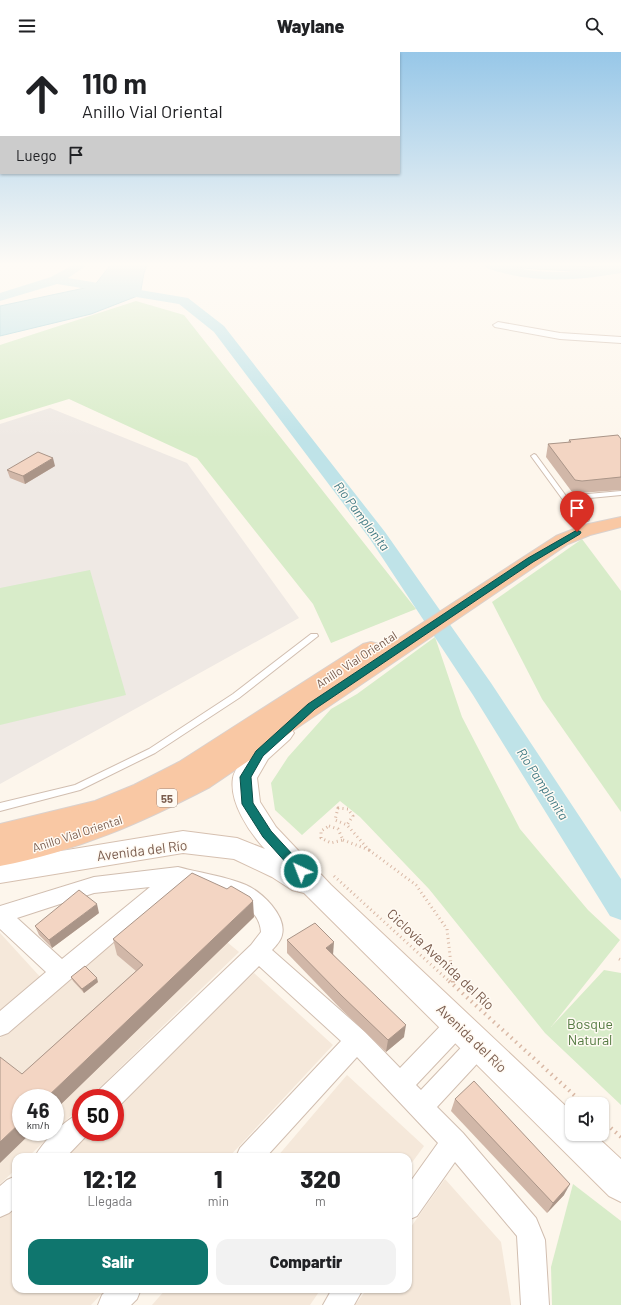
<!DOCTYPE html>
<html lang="es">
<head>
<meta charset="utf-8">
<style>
	body { margin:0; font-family:Barlow,sans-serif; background:#f2f2f2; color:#202124; height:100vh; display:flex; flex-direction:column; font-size:15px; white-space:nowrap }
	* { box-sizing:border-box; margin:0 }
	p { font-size:13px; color:#757577 }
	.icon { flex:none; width:22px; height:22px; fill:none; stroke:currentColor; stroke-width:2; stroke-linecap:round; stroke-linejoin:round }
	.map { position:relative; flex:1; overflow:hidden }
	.panel { position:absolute; left:12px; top:1101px; width:400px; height:140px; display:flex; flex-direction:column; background:#fff; border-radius:12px; box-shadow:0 1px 3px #0004 }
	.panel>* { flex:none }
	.banner { position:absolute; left:0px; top:0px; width:400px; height:122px; box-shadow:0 1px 3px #0004; background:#fff; color:#202124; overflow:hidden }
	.controls { position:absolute; left:565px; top:1045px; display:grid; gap:8px }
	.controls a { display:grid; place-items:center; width:44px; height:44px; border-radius:8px; background:#fff; box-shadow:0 1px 3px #0004; font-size:20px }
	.speed { position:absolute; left:12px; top:1037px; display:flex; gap:8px; font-size:20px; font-weight:700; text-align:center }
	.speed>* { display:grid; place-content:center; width:52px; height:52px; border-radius:50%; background:#fff; box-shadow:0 1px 3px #0004; line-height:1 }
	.speed small { font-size:10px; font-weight:400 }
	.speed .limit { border:6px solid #d22; background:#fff; color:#111 }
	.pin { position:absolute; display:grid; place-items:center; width:34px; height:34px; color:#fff; margin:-41px -17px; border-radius:50% 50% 50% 0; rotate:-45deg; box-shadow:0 0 4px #0007 }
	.pin .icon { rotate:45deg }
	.me { position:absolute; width:44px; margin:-22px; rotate:317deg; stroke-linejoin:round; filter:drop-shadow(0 0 3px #0008) }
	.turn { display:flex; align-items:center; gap:14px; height:84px; padding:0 16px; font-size:18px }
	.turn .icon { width:52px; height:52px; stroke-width:2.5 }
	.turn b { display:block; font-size:28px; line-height:34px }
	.then { display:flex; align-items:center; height:38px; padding:0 16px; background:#0003; gap:8px; font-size:15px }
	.eta { display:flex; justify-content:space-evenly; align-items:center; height:68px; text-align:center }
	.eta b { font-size:24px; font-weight:800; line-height:28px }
	.cta { display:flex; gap:8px; margin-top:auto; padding:8px 16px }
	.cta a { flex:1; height:46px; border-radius:12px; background:#0f766e; color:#fff; font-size:16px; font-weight:800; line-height:46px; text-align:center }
	.cta a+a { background:#f2f2f2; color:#202124 }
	header { display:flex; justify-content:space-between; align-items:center; height:52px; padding:0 16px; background:#fff; font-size:18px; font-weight:800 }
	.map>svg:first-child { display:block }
</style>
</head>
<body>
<header><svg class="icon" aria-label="menu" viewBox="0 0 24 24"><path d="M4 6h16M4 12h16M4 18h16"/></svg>Waylane<svg class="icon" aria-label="search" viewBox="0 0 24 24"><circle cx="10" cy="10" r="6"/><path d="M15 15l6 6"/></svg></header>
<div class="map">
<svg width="621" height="1253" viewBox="0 0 621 1253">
	<rect width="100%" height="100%" fill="#fdf6ec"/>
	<g fill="#f5e8da">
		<polygon points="168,841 239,900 89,1046 81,1046 81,1054 55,1079 55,1046 21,1046 21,1080 54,1080 28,1105 16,1105 16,1117 0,1132 0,986"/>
		<polygon points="0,881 42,927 0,962"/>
		<polygon points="254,921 333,993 229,1105 59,1105 86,1080 115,1080 115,1052"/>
		<polygon points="347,1023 424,1094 408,1116 408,1105 277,1105"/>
		<polygon points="445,1127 501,1190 511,1253 355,1253 367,1237 408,1237 408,1179"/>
		<polygon points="16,1146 16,1237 106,1237 91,1253 0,1253 0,1161"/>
		<polygon points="166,1237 321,1237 310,1253 152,1253"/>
	</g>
	<polygon fill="#efe9e4" points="50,356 187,411 299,566 0,732 0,372"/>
	<g fill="#d8ecc9">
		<polygon points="136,249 184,263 416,557 331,591 313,552 197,406 69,347 0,368 0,293"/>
		<polygon points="582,487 621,539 621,760 542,647 492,550"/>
		<polygon points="90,518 126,643 0,673 0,536"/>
		<polygon points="435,585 462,665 520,777 588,858 620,888 551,975 604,918 621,921 621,1053 545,981 429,837 360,765 340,749 302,783 275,758 271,731 288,705 331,657 357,642"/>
		<polygon points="573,1132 621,1169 621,1253 552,1253 551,1215"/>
	</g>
	<g fill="#bfe3e8" stroke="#a5d3da">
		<polygon points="112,211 148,211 144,221 140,243 91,262 0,284 0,254 94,234"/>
		<polygon points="489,211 533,211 591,215 621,211 621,218 574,219 501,215"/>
	</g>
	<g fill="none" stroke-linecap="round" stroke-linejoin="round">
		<g fill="#bfe3e8" fill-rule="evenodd">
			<polygon points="76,211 90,211 68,226 188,246 224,274 385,480 491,631 621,827 621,868 610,864 473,643 370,487 214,280 179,252 57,232 0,249 0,241 51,225"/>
			<path d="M481,211C498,208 517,217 535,219C564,222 593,218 621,213V221C581,228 543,231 503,221C496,219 485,217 481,211Z"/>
		</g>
		<g stroke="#d1beb0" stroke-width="2">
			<g id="service">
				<polygon points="534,402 536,403 566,444 621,439 621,443 569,448 589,468 588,469 584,469 566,452 531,404"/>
				<polygon points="311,582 317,582 318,584 239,646 155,701 80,738 0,759 0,751 75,733 149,697 233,642"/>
			</g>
		</g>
		<g stroke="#d1beb0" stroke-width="2">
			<g id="minor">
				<polygon points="498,270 560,281 621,285 621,291 560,287 495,275 493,273"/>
				<path d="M178,815C200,821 225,824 246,833C262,840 287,864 282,883C281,888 276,894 272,898L365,980L400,1016L450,964L458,961L466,964L469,972L466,980L416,1033L421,1038L471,985L479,982L487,985L491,993L487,1001L437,1055L463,1081L536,1166L545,1188L549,1253H521L517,1184L455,1110L417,1164L408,1168V1133L438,1091L357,1005L266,1105H236L240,1096L341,989L259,914L118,1055L115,1056V1046H97L100,1037L251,893L261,880C259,846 208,839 181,832L8,981L0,984V959L46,920L0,877V854L94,825ZM150,835L62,907L17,866L94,841Z"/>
				<path d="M81,1061V1080H90L66,1105H35C42,1090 66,1067 81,1061Z"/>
				<polygon points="16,1124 16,1155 9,1161 0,1165 0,1134 7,1128"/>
				<polygon points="108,1237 141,1237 137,1247 131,1253 98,1253 102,1243"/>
				<polygon points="332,1237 363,1237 354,1253 323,1253"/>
			</g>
		</g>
		<g stroke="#d6c0b0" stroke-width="2">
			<path id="secondary" d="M282,672L290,675L294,681L290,687L268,707L257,726L260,750L276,775L331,833L572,1060V1082H594L621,1107V1150L609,1144L304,841L292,838L272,825L234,807L183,801L0,831V809L183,779L237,786L265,797C249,780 229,750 233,726C234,718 243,708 247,702C255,690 268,677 282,672Z"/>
		</g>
		<g stroke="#dad1cd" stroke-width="2">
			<path id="trunk" d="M621,465V475L590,483L568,492L210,735C143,770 75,800 0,814V772L95,749L134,733L179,710L363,592L371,590L379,592L381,598L556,484L584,473Z"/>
		</g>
		<polyline stroke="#d9b8a5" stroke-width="1.5" stroke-dasharray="0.5 1.5" stroke-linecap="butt" points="566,211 580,213 601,211"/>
		<g stroke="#d9b8a5" stroke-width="3" stroke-dasharray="1 3.5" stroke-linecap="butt">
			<polygon points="338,756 348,757 353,764 347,773 335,768"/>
			<polygon points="329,774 338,777 343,788 331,791 321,786 321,779"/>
			<polyline points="343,788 369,798 347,773"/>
			<polyline points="369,798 416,833 447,877 453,930"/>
			<polyline points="334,824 450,930"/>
			<polyline points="619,907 621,908"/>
		</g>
		<g stroke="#d9b8a5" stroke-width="4" stroke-dasharray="1.5 4.5" stroke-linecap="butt">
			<polyline points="449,929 584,1052"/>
			<polyline points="453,929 453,933"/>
			<polyline points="602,1068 621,1085"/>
		</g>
		<use href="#service" fill="#fff" fill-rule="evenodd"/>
		<use href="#minor" fill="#fff" fill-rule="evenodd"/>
		<use href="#secondary" fill="#fff" fill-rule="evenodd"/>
		<use href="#trunk" fill="#f9c8a4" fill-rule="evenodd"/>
	</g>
	<g fill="#d1b7a8">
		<polygon points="621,387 621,438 579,441 572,440 546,405 548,392 568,391 569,388"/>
		<polygon points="55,414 25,432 10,426 7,418"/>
		<polygon points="99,861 52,896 39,883 35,874"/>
		<polygon points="254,865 55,1058 55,1046 22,1022 136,919 117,903 113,887"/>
		<polygon points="287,888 333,902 404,985 386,1000 341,957 287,901"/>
		<polygon points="71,925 98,930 84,941 73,929"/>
		<polygon points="455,1047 564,1143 547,1161 451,1059"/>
	</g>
	<g fill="#aa9588">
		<polygon points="53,406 55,414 25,432 23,424"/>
		<polygon points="253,849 254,865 55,1058 55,1046 46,1046"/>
		<polygon points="97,852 99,861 52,896 49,888"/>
		<polygon points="334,890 333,903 326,896"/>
		<polygon points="97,926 98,930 84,941 82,937"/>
		<polygon points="406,973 404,985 386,1000 388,988"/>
		<polygon points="21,1070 21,1080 32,1080 0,1111 0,1090"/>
		<polygon points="570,1132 564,1143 547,1161 553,1151"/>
	</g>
	<g fill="#f3d5c3" stroke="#aa9588">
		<polygon points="618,383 621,387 621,425 582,429 575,428 548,392 571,390 569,388"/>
		<polygon points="38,400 53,406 23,424 7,418"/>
		<polygon points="192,821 227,837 231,834 250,845 253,849 46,1046 21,1046 21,1070 0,1090 0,1005 22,1022 143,913 113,887"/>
		<polygon points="79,838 97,852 49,888 35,874"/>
		<polygon points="315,871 334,890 326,896 406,973 388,988 342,944 287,888"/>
		<polygon points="85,914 97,926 82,937 71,925"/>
		<polygon points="474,1029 570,1132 553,1151 455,1047"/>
	</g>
	<linearGradient id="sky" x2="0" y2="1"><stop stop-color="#97c7e8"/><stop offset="0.55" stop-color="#fefbf6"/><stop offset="1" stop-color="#fefbf6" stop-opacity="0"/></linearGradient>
	<rect width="621" height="386" fill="url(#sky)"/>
	<polygon fill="#0f766e" stroke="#0a4d48" points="577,478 581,480 580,482 533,510 315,657 263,704 251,725 253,751 271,779 305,816 307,819 305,823 297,823 263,785 242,752 240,725 256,699 308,652 528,506"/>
	<g text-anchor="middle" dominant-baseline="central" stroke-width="3" stroke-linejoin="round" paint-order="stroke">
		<rect fill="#fffaf3" stroke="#a28b7f" stroke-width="1" x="157" y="737" width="20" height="18" rx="3"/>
		<g font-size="11" font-weight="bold" fill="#7a5c4d">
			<text x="167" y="746">55</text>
		</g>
		<g font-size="12" fill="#7a5c4d" stroke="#fffaf3">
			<text transform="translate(356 607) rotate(-33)">Anillo Vial Oriental</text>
			<text transform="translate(77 781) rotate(-18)">Anillo Vial Oriental</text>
		</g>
		<g font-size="13" font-style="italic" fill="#437c86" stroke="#fffaf3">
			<text transform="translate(362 464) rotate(53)">Río Pamplonita</text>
			<text transform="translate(543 732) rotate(57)">Río Pamplonita</text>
		</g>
		<g font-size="14" fill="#7a5c4d" stroke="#fffaf3">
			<text transform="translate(142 798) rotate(-7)">Avenida del Río</text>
			<text transform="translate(441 907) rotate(43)">Ciclovía Avenida del Río</text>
			<text transform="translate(472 986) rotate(44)">Avenida del Río</text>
		</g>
		<g font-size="14" fill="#537a41" stroke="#fffaf3">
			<text x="590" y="971">Bosque<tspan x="590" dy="16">Natural</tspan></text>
		</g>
	</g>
</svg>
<div class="controls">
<a><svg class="icon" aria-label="sound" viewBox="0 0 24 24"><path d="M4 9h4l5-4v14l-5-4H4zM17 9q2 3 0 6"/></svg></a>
</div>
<div class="speed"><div>46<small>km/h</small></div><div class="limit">50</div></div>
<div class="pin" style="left:577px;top:480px;background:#d93025"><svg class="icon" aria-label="arrive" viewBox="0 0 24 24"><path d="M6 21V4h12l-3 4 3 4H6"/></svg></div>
<svg class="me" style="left:301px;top:819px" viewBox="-20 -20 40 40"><circle r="17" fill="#0f766e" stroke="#fff" stroke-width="3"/><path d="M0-11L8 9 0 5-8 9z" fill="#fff"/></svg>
<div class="banner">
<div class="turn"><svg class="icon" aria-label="ahead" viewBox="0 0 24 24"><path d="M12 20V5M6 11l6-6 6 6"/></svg><div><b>110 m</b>Anillo Vial Oriental</div></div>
<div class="then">Luego<svg class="icon" aria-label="arrive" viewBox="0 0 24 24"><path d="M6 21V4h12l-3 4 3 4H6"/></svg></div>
</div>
<section class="panel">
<div class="eta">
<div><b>12:12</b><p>Llegada</p></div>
<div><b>1</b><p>min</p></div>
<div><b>320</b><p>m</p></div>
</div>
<div class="cta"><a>Salir</a><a>Compartir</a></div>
</section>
</div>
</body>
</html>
